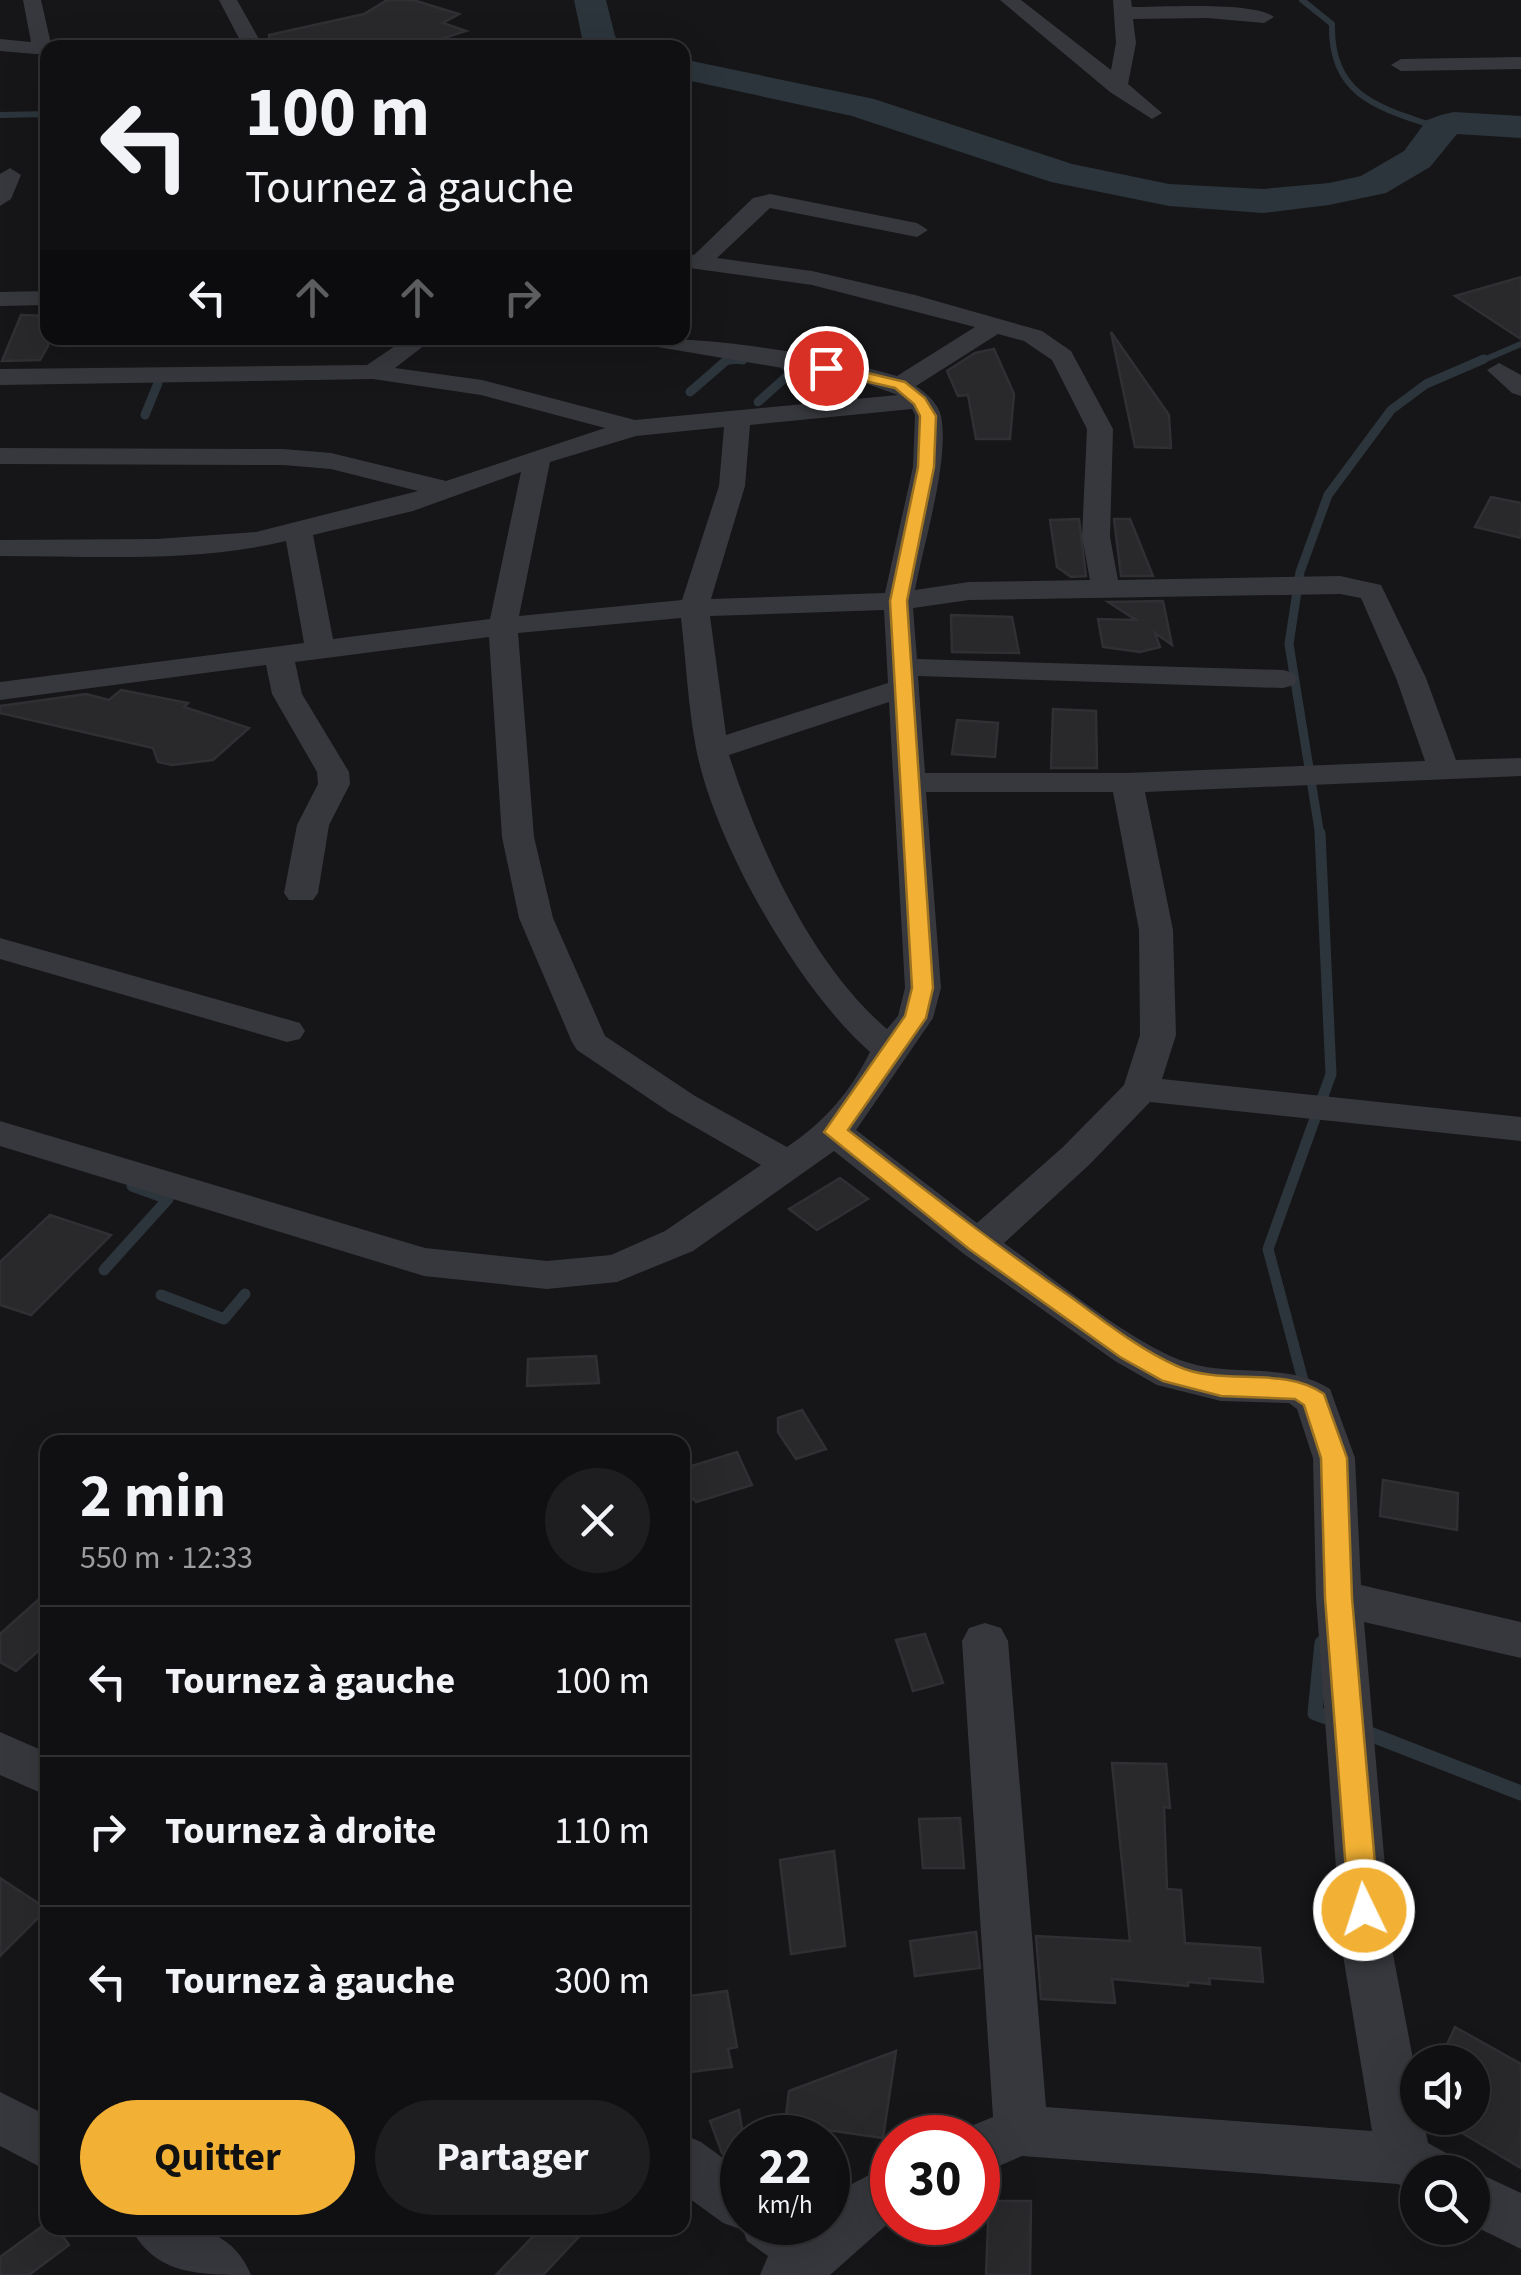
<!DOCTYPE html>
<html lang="fr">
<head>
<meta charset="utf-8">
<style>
	body { margin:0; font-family:"Source Sans 3",sans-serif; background:#1e1e20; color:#f1f3f6; height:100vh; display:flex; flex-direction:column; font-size:38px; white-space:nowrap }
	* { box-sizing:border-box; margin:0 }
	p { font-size:32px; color:#9c9d9f }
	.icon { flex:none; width:55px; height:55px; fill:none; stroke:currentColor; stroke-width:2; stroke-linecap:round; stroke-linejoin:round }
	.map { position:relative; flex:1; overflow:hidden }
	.details { position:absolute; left:40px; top:1435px; width:650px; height:800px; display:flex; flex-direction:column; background:#101012; border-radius:20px; box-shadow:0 10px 40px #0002,0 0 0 2px #303032 }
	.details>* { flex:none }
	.hud { position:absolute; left:40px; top:40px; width:650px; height:305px; border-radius:20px; box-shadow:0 10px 40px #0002,0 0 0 2px #303032; background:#101012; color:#f1f3f6; overflow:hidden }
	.buttons { position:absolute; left:1400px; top:2045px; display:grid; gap:20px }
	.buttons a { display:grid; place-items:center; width:90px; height:90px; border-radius:50%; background:#101012; box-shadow:0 10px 40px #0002,0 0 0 2px #303032; font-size:50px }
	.speed { position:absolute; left:720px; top:2115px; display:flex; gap:20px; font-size:50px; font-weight:700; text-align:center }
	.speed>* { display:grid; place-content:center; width:130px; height:130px; border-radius:50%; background:#101012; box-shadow:0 10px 40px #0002,0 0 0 2px #303032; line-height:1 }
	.speed small { font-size:25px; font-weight:400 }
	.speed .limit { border:15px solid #d22; background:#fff; color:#111 }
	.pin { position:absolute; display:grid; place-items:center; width:85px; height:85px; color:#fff; margin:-42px; border:5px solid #fff; border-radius:50%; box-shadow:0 2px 10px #0007 }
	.me { position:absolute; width:110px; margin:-55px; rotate:356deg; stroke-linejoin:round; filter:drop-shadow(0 0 8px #0008) }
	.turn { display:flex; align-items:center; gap:35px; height:210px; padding:0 40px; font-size:45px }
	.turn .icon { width:130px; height:130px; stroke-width:2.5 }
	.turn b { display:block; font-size:70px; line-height:85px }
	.lanes { display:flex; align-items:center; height:95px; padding:0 40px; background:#0003; justify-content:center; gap:50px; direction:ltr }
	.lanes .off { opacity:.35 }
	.round { display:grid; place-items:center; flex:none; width:105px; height:105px; border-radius:52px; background:#1e1e20 }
	.overview { display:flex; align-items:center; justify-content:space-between; height:170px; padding:0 40px }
	h1 { font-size:60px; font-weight:700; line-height:75px }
	.action { display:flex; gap:20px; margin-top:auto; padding:20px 40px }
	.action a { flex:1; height:115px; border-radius:60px; background:#f2b134; color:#111; font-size:40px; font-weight:700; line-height:115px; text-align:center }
	.action a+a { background:#1e1e20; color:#f1f3f6 }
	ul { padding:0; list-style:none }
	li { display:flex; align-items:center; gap:30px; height:150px; padding:0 40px; border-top:2px solid #303032 }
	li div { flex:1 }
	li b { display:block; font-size:38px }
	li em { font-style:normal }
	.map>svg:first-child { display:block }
</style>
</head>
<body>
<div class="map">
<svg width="1521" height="2275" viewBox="0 0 1521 2275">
	<rect width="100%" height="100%" fill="#161618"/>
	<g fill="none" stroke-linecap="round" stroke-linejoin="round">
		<g stroke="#2c353c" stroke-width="6">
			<path d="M1302,0L1332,24C1330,97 1380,108 1440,128"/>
			<polyline points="551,48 606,46"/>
			<polyline points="0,115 48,114"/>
			<polyline points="725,362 743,360"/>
			<polyline points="1479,362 1521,344"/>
		</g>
		<g stroke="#2c353c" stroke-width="9">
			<polyline points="734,359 743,360"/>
			<polyline points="690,392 728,359"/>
			<polyline points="758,402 795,369 785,366"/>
			<polyline points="145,415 158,383"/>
			<polyline points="1320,836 1289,644 1300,572 1328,495 1391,410 1426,384 1484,359"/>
		</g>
		<g stroke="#2c353c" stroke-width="11">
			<polyline points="104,1270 168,1199 132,1186"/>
			<polyline points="161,1295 224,1319 245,1294"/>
			<polyline points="1305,1388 1268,1249 1331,1074 1320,833"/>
		</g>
		<g stroke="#2c353c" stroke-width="15">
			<polyline points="1322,1643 1315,1713 1335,1720"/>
			<polyline points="1362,1731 1521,1793"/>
		</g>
		<g fill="#2c353c" fill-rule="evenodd">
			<polygon points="574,0 606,0 615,36 625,48 589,48 582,38"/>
			<polygon points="682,59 874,99 1072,164 1169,184 1263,189 1329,183 1361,176 1404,151 1427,120 1441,115 1454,112 1521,116 1521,138 1457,134 1430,167 1386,193 1329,205 1263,213 1169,206 1051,182 852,116 682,79"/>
		</g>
	</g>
	<g fill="#29292c" stroke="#303034" stroke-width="2.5">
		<polygon points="387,0 413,0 459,14 443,23 466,31 413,48 270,48 269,35 364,14"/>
		<polygon points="1521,277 1521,339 1455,296"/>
		<polygon points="21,315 48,316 48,346 40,360 2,361"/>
		<polygon points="1111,332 1169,415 1171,448 1135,447"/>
		<polygon points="994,349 1014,394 1010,439 976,439 968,395 958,396 947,371 975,353"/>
		<polygon points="1491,497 1521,503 1521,538 1475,527"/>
		<polygon points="1079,519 1086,576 1071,577 1057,567 1050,520"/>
		<polygon points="1114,519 1130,519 1153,576 1121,576"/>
		<polygon points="1163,601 1172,645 1155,633 1160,647 1140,652 1103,647 1098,619 1136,620 1108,602"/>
		<polygon points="951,615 1012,617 1019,653 952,652"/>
		<polygon points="121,690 188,703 184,707 249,728 213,760 172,765 158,762 153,748 0,713 0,706 86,694 109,700"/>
		<polygon points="1053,709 1096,711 1097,768 1051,768"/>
		<polygon points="957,720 998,723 995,757 952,754"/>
		<polygon points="840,1178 868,1199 817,1230 789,1209"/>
		<polygon points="50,1215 111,1235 31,1315 0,1305 0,1262"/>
		<polygon points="596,1356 599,1383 527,1386 528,1359"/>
		<polygon points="802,1410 826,1449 796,1459 778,1432 778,1418"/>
		<polygon points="737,1452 752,1485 696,1502 694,1499 682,1500 682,1469"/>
		<polygon points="1383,1480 1458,1493 1457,1530 1380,1516"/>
		<polygon points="48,1591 48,1642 16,1671 0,1662 0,1634"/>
		<polygon points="925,1634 943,1683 913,1691 896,1640"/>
		<polygon points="1112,1763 1166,1764 1170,1808 1164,1807 1167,1889 1181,1890 1185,1943 1260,1948 1263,1982 1209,1978 1210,1984 1188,1982 1188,1986 1112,1979 1115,2003 1041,1999 1036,1936 1130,1941"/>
		<polygon points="960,1818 964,1868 923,1868 919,1819"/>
		<polygon points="834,1851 845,1946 791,1954 780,1860"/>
		<polygon points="0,1878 47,1909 0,1956"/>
		<polygon points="976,1932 980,1968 915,1976 910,1941"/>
		<polygon points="727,1991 737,2047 728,2049 732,2067 682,2073 682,1997"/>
		<polygon points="1455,2027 1521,2064 1521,2168 1437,2118 1472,2118 1472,2062 1439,2062"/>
		<polygon points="896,2051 883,2138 785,2124 789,2091"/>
		<polygon points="739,2110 742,2129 742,2168 722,2153 710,2121"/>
		<polygon points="989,2201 1031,2201 1030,2275 986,2275"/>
		<polygon points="48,2222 48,2228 57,2228 69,2245 29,2275 0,2275 0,2257"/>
		<polygon points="541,2228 587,2228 543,2275 496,2275"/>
	</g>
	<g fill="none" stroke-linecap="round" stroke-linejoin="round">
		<g fill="#37383d" fill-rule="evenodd">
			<polygon points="23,0 41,0 51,44 57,48 48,48 48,55 0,51 0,39 31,42"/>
			<polygon points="219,0 237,0 264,48 244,48"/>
			<path d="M1000,0H1021L1111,70L1116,43L1113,0H1131L1132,7C1161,7 1255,1 1274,17L1264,23L1207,18L1133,19L1136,43L1128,84L1162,113L1152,119L1110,92Z"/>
			<polygon points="165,39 172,41 173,48 123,48 132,42"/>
			<polygon points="1521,57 1521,69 1401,71 1391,65 1401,59"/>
			<polygon points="10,168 21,175 11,199 0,206 0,174"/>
			<path d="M770,194L917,223L928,230L917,237L770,208L717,258L812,271L915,295L1042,331L1071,351L1113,429L1110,537L1118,580L1340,576L1381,585L1426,678L1456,760L1521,758V776L1145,792L1173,930L1176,1035L1162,1079L1521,1117V1141L1150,1102L1089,1165L1004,1243C1052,1277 1133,1345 1186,1362C1234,1378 1287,1361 1330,1389L1355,1458L1361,1585L1521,1622V1658L1364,1622L1392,1949L1418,2085V2118H1423L1428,2143L1448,2154L1456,2172H1418V2193L1398,2184L1022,2156L978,2175V2138H956L959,2131L993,2117L962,1641L969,1628L985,1623L1001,1628L1008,1641L1046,2107L1372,2131L1342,1949L1316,1598L1313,1458L1297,1409L1289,1403L1221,1401L1157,1385L1115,1361L964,1254L834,1151L693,1251L617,1282L547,1289L424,1276L0,1146V1121L425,1248L547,1261L611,1255L665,1231L761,1165L669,1112L577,1050L572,1042L519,918L502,837L489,637L295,662L302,694L349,772L350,784L329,825L318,893L313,900H289L284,893L297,825L318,784L317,772L272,694L266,665L0,700V682L304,643L286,541C194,563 94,556 0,556V540L156,539L256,532L418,491L331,469L283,465L0,464V448L283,449L331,453L446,481L605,428L481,395L373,379L0,385V369L367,365L407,338H434L395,368L482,380L635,420L898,395L859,381L646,345L634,338C720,338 813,352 897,376L975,327L812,285L682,267V253L694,255L753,198ZM998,334L1024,341L1052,360L1087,429L1082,537L1090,580L969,582L915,590C923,546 950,459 941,416C938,403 926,393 916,386ZM912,409L915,415L913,467L885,593L711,599L745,486L750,425ZM724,427L719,486L682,600L519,616L550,462L636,436ZM521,472L490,619L333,639L313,535L413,511ZM1340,594L1361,598L1396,678L1425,761L1127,773H925L918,676L1283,688L1294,685L1298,679L1294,673L1283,670L917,659L913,608L969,600ZM884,610L888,683L726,735L710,616ZM681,618C686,661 688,706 696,748C714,842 798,989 870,1052C850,1093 824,1122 787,1147L695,1096L605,1036L553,918L534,837L518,633ZM889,702L905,988L898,1016L887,1029C811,964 759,848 729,755ZM926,792H1113L1139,930L1140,1035L1124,1085L1063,1147L977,1223L856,1130L933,1018L941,988Z"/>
			<polygon points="48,291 48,305 0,306 0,292"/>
			<polygon points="1499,363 1521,375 1521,396 1512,393 1487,370"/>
			<polygon points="0,938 300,1023 305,1031 300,1039 287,1042 0,959"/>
			<polygon points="0,1732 48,1753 48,1796 0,1775"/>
			<polygon points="0,2092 48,2116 48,2171 0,2146"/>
			<polygon points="682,2134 701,2142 742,2172 742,2222 828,2222 828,2204 850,2185 892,2163 892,2220 830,2275 760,2275 768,2256 747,2241 743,2230 723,2223 682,2193"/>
			<polygon points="1472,2170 1521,2193 1521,2249 1472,2225 1472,2172 1465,2172"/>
			<path d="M131,2228C181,2225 229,2222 251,2275C200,2275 155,2275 131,2228Z"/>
		</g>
	</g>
	<path fill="#f2b134" stroke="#9d7322" stroke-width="2.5" d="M826,363L905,382L925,398L936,416L934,467L907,601L933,988L926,1018L848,1130C921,1187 993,1243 1068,1295C1103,1320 1137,1348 1177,1366C1223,1387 1283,1365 1324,1394L1347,1458L1352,1598L1379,1910L1375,1919L1364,1923L1353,1919L1349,1910L1325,1598L1321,1458L1304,1405L1295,1399L1221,1396L1163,1381L1120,1357L969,1249L824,1132L905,1016L912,988L890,601L918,467L920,416L914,404L895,388L821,371V365Z"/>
</svg>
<div class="buttons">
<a><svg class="icon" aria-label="sound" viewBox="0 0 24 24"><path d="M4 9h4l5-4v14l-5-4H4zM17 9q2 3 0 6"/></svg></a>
<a><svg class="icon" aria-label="search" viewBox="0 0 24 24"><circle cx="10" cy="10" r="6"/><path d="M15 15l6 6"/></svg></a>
</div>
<div class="speed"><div>22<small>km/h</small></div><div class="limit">30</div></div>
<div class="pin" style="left:826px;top:368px;background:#d93025"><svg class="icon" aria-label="arrive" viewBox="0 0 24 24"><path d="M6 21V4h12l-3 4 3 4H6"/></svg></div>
<svg class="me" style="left:1364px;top:1910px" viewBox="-20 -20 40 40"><circle r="17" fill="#f2b134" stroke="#fff" stroke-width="3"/><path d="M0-11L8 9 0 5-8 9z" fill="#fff"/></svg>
<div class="hud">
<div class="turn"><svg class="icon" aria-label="left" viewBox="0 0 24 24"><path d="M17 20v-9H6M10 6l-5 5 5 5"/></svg><div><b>100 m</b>Tournez à gauche</div></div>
<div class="lanes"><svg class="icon" aria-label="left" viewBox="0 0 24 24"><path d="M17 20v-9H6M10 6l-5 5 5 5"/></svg><svg class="icon off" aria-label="ahead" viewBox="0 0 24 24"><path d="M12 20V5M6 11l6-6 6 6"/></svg><svg class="icon off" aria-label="ahead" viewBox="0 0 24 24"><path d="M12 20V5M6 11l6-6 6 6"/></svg><svg class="icon off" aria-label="right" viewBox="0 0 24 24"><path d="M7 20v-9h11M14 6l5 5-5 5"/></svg></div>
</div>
<section class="details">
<div class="overview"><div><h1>2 min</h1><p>550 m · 12:33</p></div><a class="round"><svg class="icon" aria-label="close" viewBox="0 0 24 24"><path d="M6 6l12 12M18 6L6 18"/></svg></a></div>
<ul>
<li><svg class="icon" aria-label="left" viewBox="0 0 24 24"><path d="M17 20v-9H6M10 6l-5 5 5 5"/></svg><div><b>Tournez à gauche</b></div><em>100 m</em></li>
<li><svg class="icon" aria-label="right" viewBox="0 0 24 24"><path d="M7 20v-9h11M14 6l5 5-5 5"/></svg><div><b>Tournez à droite</b></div><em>110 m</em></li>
<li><svg class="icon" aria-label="left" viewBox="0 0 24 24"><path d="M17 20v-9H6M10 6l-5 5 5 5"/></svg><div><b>Tournez à gauche</b></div><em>300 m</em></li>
</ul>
<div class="action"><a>Quitter</a><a>Partager</a></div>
</section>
</div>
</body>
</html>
